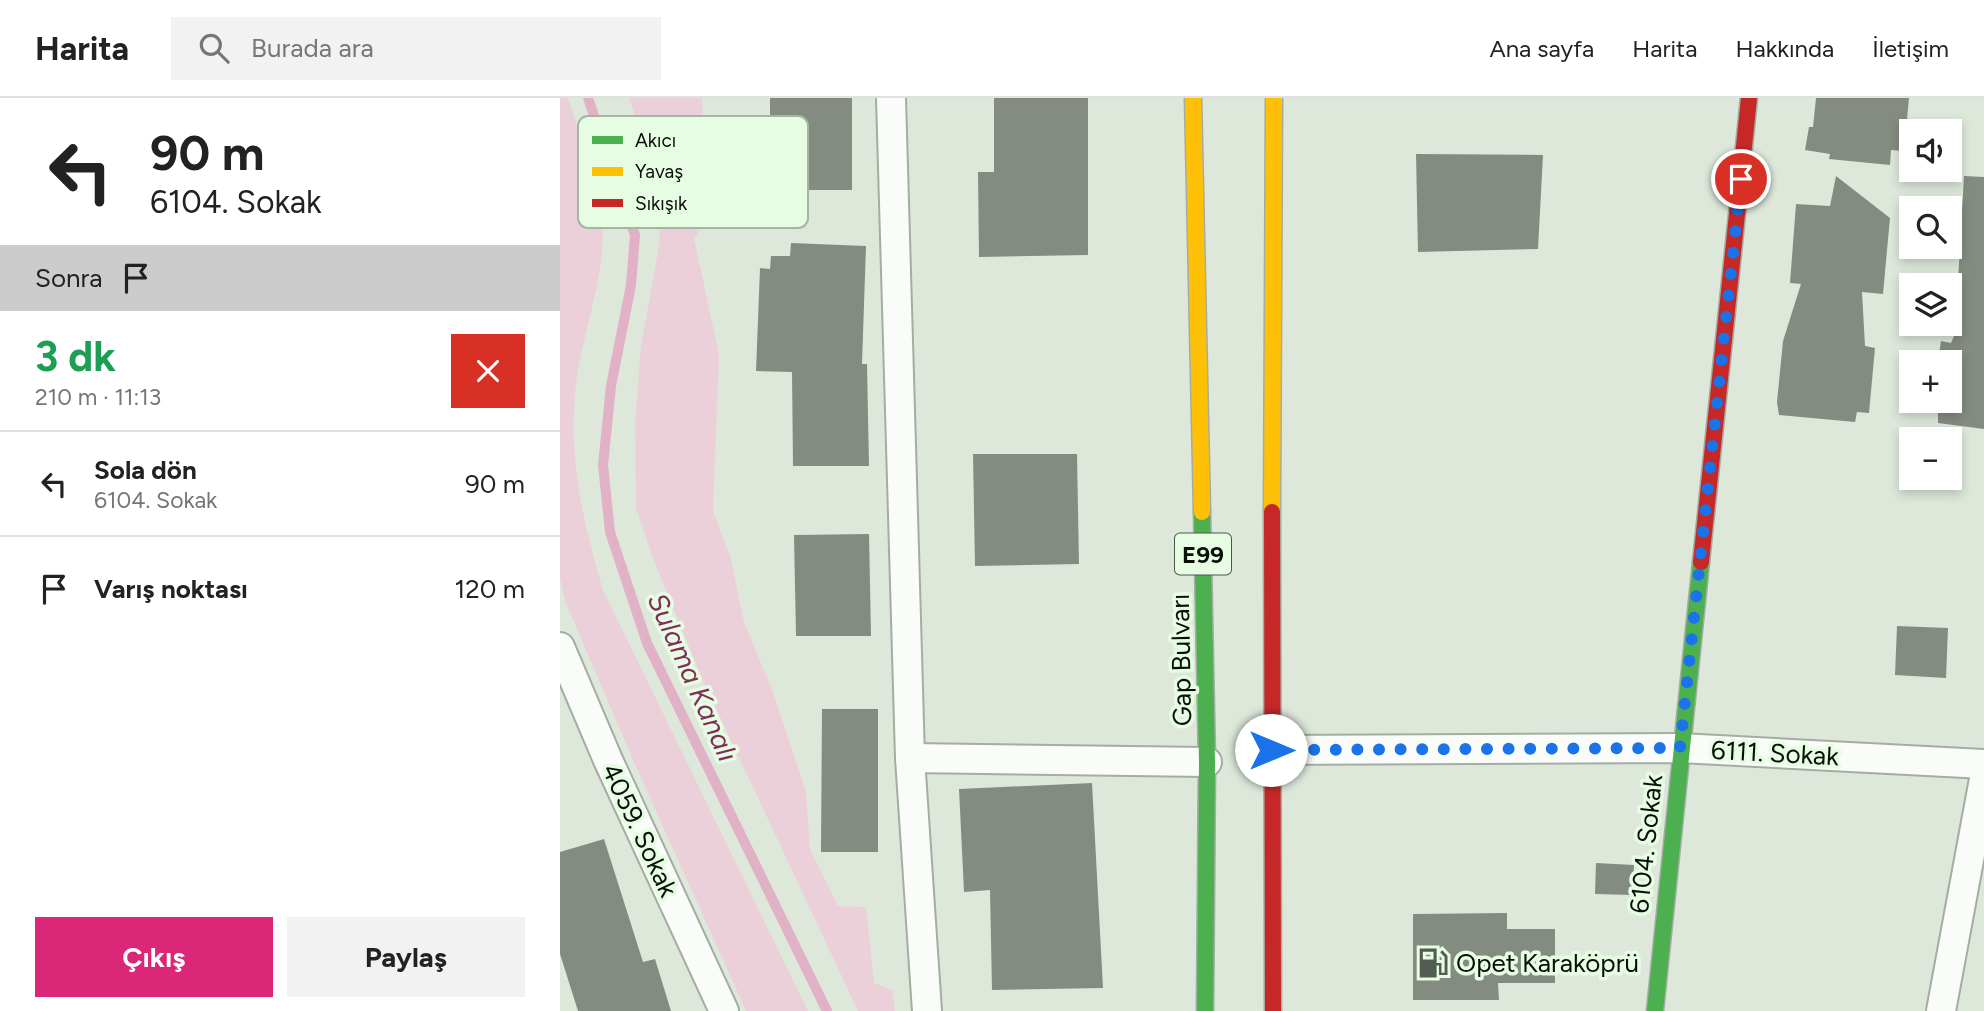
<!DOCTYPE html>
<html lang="tr">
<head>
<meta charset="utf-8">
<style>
	body { margin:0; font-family:Figtree,sans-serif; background:#f2f2f2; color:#222; height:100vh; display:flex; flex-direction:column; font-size:26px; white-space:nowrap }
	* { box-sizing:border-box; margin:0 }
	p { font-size:23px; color:#767676 }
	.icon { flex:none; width:38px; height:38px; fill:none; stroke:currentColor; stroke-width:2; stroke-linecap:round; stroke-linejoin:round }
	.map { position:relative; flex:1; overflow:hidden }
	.sheet { display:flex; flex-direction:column; background:#fff; width:560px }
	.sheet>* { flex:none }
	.guide { background:#fff; color:#222; overflow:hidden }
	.tools { position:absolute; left:1339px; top:21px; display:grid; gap:14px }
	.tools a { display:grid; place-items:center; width:63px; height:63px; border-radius:0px; background:#fff; box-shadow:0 4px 10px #0003; font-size:35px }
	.pin { position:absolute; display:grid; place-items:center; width:60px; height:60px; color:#fff; margin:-30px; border:4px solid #fff; border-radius:50%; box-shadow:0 2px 7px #0007 }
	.me { position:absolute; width:77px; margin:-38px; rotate:90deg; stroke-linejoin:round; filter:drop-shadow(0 0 5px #0008) }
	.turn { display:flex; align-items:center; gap:24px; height:147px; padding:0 35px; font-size:32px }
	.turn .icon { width:91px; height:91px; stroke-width:2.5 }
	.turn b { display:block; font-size:49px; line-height:60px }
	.then { display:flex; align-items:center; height:66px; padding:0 35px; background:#0003; gap:14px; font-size:26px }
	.round { display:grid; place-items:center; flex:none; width:74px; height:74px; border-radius:0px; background:#f2f2f2 }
	.head { display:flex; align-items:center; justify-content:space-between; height:119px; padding:0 35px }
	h1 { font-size:42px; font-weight:700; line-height:52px; color:#1e9e55 }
	.cta { display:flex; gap:14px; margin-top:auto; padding:14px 35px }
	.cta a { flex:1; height:80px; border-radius:0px; background:#db2777; color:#fff; font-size:28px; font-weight:700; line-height:80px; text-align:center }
	.cta a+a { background:#f2f2f2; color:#222 }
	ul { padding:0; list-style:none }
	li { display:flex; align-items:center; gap:21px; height:105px; padding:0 35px; border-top:2px solid #e0e0e0 }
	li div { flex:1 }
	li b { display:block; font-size:26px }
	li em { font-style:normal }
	header { display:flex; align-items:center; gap:42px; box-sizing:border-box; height:98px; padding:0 35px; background:#fff; border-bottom:2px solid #e0e0e0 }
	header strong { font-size:33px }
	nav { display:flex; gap:38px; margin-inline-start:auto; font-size:24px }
	.search { width:490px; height:63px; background:#f2f2f2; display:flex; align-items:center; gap:18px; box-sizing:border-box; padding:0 24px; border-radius:0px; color:#767676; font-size:26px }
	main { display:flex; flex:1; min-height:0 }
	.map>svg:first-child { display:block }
</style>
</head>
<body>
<header>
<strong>Harita</strong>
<div class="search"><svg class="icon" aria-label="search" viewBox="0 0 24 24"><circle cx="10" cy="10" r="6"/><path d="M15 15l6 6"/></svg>Burada ara</div>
<nav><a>Ana sayfa</a><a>Harita</a><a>Hakkında</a><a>İletişim</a></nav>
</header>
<main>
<section class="sheet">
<div class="guide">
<div class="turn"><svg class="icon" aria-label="left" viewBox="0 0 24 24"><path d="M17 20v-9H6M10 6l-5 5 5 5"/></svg><div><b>90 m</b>6104. Sokak</div></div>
<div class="then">Sonra<svg class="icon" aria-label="arrive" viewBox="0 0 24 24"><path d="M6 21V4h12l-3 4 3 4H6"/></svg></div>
</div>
<div class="head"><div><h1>3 dk</h1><p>210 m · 11:13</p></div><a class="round" style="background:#d93025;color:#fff"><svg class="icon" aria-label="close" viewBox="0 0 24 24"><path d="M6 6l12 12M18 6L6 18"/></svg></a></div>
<ul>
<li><svg class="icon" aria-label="left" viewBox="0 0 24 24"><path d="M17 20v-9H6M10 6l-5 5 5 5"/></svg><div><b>Sola dön</b><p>6104. Sokak</p></div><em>90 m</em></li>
<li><svg class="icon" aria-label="arrive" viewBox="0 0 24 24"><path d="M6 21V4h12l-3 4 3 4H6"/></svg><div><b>Varış noktası</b></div><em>120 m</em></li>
</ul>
<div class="cta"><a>Çıkış</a><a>Paylaş</a></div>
</section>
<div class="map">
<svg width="1424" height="913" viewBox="0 0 1424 913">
	<rect width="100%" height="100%" fill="#dde8db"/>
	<g fill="#ecd0d9">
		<path d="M0,0H8C20,38 43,95 43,134C43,190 19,243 15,297C9,364 24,428 43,492L248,913H186L77,671L5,503L0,481Z"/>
		<polygon points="69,0 142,0 149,120 134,140 159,256 153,413 171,461 184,524 213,594 246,694 250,751 278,808 306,809 314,885 332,892 335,913 298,913 143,583 94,463 76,410 75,325 81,248 99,148 101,94"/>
	</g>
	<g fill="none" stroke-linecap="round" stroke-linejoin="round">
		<polyline stroke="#e1b2c5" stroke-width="10" points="28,0 75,137 71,187 51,288 43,367 50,434 87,545 267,913"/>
	</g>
	<g fill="#848c82">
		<rect x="210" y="0" width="82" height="92"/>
		<polygon points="434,0 528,0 528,157 419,159 418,74 434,74"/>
		<polygon points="1256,0 1349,0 1344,53 1331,52 1330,67 1269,61 1270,56 1245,52 1249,29 1253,29"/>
		<polygon points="856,56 983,57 978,151 858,154"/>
		<polygon points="1276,78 1330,120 1323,196 1302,194 1305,248 1315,250 1309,315 1297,314 1295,324 1219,317 1217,304 1223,243 1241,186 1230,185 1236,106 1270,108"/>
		<polygon points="1404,78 1424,79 1424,331 1378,325 1378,311 1367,309 1368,303 1390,303 1390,264 1374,264 1378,263 1381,243 1391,245 1395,236"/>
		<polygon points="231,145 306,148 302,266 307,266 309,368 233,368 232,274 196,273 200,170 210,171 211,158 230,158"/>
		<polygon points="413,356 517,356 519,466 415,468"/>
		<polygon points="309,436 311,538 236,538 234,437"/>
		<polygon points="1337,528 1388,530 1386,580 1335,577"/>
		<polygon points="262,611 318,611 318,754 261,754"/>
		<polygon points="532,685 543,890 432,892 430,792 404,794 399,691"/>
		<polygon points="44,741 83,864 95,861 111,913 18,913 0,856 0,754"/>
		<polygon points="1036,765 1074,767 1072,797 1035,796"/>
		<polygon points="947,815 947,831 995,831 995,885 938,885 939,902 853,902 853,816"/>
	</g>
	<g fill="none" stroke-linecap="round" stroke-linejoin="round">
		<g stroke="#a4ada2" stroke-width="32">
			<g id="street">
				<polyline points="331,0 350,660 367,913"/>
				<polyline points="0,549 48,662 164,913"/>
				<polyline points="711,652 1120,650 1424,666"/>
				<polyline points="350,660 647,664"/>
				<polyline points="1381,913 1424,681"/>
			</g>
		</g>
		<g stroke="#a4ada2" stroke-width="19">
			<g id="fast">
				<polyline points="642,414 647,664 645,913"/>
				<polyline points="1095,913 1141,464"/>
			</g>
		</g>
		<g stroke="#a4ada2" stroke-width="19">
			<g id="slow">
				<polyline points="633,0 642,414"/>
				<polyline points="712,414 714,0"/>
			</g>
		</g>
		<g stroke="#a4ada2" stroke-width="19">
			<g id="jam">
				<polyline points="712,414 713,913"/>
				<polyline points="1141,464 1189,0"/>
			</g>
		</g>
		<use href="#street" stroke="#fafcfa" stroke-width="28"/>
		<use href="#fast" stroke="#4caf50" stroke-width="16"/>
		<use href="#slow" stroke="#ffc107" stroke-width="16"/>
		<use href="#jam" stroke="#c62828" stroke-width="16"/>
	</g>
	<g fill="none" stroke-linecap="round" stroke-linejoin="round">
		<polyline stroke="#1a73e8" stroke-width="12" stroke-dasharray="0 21.6" points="711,652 1120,650 1181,81"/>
	</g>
	<defs>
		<g id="fuel-bare" transform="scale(2.415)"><path d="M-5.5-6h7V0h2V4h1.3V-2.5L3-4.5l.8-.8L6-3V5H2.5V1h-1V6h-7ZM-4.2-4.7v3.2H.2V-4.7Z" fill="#535c52" stroke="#e6fce3" stroke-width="2.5" paint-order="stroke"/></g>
	</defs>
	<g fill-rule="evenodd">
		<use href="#fuel-bare" x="873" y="865"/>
	</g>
	<g text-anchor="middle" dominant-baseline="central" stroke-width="7" stroke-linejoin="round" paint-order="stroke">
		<rect fill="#e6fce3" stroke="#4b574a" stroke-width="2" x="615" y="435.5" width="56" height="41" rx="5"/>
		<g font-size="24" font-weight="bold" fill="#091008">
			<text x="643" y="456">E99</text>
		</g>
		<g font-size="26" fill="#091008" stroke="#e6fce3">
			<text transform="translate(621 562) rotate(-91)">Gap Bulvarı</text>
			<text transform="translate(1215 655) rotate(3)">6111. Sokak</text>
			<text transform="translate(80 732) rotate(65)">4059. Sokak</text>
			<text transform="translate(1086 746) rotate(-84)">6104. Sokak</text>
		</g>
		<g font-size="26" fill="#091008" stroke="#e6fce3" text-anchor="start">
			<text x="896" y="865">Opet Karaköprü</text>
		</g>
		<g font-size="28" font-style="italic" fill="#812e5a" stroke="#e6fce3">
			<text transform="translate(133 579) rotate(66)">Sulama Kanalı</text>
		</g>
	</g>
	<rect x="18" y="18" width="230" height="112" rx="10" fill="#e6fce3" stroke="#a4b5a1" stroke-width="2"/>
	<rect x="32" y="38" width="31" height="8" fill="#4caf50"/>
	<rect x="32" y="69" width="31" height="9" fill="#ffc107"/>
	<rect x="32" y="101" width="31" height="8" fill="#c62828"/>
	<g font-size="19" fill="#091008">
		<text x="75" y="49">Akıcı</text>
		<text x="75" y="80">Yavaş</text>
		<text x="75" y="112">Sıkışık</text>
	</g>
</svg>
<div class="tools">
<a><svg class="icon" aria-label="sound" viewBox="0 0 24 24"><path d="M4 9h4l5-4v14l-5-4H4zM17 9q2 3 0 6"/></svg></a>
<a><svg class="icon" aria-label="search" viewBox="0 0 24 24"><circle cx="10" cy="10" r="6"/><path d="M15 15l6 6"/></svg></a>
<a><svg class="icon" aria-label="layers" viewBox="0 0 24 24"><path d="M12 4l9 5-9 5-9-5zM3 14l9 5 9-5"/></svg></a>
<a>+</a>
<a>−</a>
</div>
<div class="pin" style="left:1181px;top:81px;background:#d93025"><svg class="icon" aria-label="arrive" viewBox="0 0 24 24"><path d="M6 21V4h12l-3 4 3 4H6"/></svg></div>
<svg class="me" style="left:711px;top:652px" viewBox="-20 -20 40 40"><circle r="19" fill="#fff"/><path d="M0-13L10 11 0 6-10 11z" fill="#1a73e8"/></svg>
</div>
</main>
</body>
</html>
